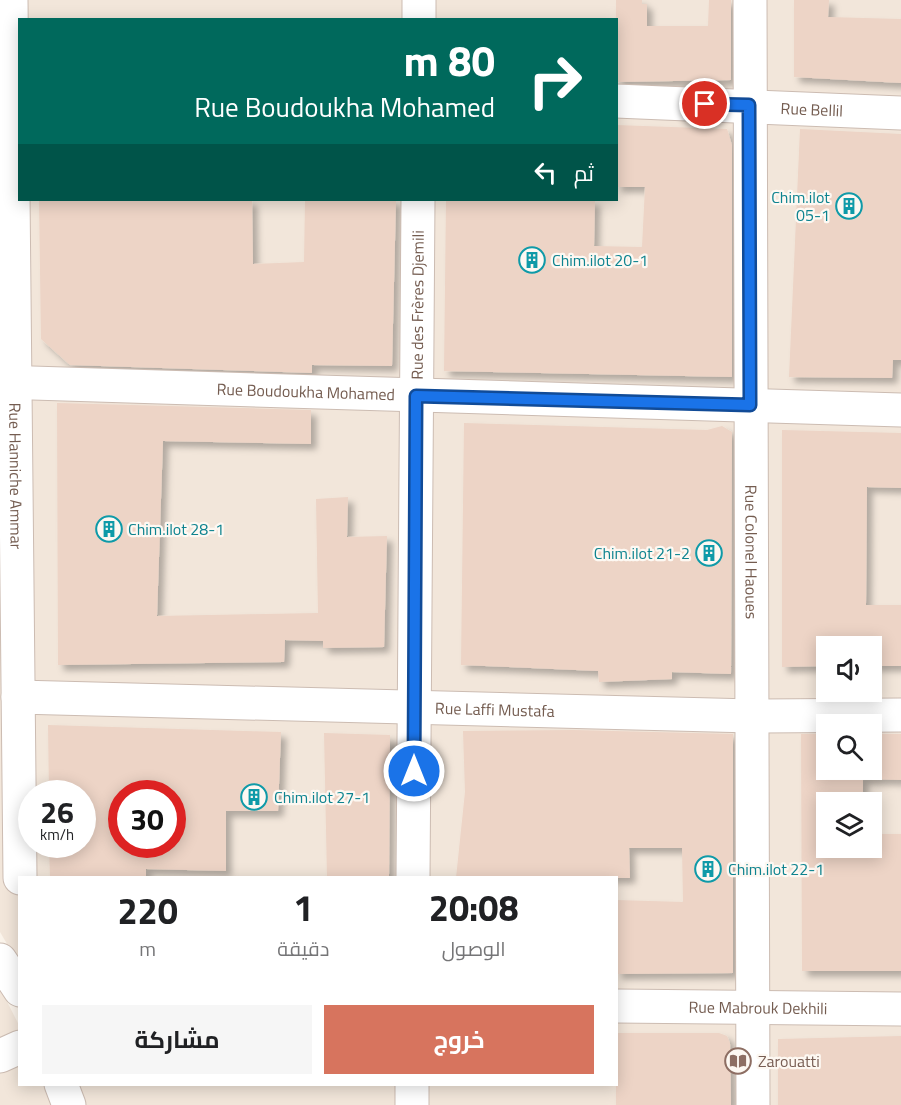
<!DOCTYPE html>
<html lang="ar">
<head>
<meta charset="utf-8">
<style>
	body { margin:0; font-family:"Titillium Web",Cairo,sans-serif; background:#f6f6f6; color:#202124; direction:rtl; height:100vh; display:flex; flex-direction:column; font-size:22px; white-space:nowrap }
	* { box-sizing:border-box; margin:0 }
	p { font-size:20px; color:#757577 }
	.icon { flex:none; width:33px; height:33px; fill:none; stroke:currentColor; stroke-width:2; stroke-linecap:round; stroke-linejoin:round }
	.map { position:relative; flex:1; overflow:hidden; direction:ltr }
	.details { position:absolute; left:18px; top:876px; width:600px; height:210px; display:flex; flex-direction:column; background:#fff; border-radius:0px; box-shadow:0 3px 15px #0003; direction:rtl }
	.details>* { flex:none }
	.top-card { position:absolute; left:18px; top:18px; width:600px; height:183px; border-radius:0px; box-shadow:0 3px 15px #0003; direction:rtl; background:#00695c; color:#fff; overflow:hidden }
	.fabs { position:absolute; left:816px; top:636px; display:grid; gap:12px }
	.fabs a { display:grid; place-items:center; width:66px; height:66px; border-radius:0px; background:#fff; box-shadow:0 3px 15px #0003; font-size:30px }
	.speed { position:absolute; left:18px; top:780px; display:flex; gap:12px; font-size:30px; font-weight:700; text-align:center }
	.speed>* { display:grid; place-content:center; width:78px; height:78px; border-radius:50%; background:#fff; box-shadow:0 3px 15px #0003; line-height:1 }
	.speed small { font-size:15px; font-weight:400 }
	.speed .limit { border:9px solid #d22; background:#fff; color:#111 }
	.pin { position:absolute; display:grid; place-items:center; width:51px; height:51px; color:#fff; margin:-26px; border:3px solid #fff; border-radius:50%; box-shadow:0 2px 6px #0007 }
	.me { position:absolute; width:66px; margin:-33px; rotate:0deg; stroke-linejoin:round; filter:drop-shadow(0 0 4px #0008) }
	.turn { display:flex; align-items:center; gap:21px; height:126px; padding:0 24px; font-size:27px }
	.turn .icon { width:78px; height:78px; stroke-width:2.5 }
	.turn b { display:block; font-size:42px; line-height:51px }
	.then { display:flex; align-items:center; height:57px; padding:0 24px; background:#0003; gap:12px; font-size:22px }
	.eta { display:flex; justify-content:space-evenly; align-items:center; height:102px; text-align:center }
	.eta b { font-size:36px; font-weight:700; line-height:42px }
	.action { display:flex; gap:12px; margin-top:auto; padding:12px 24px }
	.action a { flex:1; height:69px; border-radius:0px; background:#d7745e; color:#fff; font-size:24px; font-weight:700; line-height:69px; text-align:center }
	.action a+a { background:#f6f6f6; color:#202124 }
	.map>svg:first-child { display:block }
</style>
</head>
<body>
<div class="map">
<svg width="901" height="1105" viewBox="0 0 901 1105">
	<defs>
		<filter id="shadow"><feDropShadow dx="5.5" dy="5.5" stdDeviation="3" flood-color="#0004"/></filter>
	</defs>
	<rect width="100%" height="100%" fill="#fbf4eb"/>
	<g fill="#f2e6da" fill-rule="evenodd">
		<path d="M0,0H901V1105H86L77,1085L616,1084V878H20L19,964L0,932ZM20,20H616V200H20ZM826,646H872V692H826ZM826,724H872V770H826ZM32,794H82V844H32ZM122,794H172V844H122ZM826,802H872V848H826Z"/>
		<polygon points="0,988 20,1027 19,1036 0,1045"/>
		<polygon points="19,1058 20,1084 44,1085 53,1105 0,1105 0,1066"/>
	</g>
	<g fill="#edd4c6" fill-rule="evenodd" filter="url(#shadow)">
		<polygon points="616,0 642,0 642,4 647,4 647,26 708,26 709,0 731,0 731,80 616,82"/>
		<polygon points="794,0 829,0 828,17 901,19 901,83 794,77"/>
		<polygon points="616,125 727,129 732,145 732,377 444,371 446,200 595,200 594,246 642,247 645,187 616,187"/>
		<polygon points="800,129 901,134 901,360 893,360 892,378 789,377"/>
		<polygon points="39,200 252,200 253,264 304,262 305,200 396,200 392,366 312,365 312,373 70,365 41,339"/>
		<polygon points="57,403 311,410 311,444 163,441 157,616 318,613 316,499 348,497 347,537 387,536 384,647 323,648 323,641 285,640 284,662 58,665"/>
		<polygon points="464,423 707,430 722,426 732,432 731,674 672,672 672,679 599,682 598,671 461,665"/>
		<polygon points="782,430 901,433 901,488 867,487 866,605 901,605 901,666 872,666 872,646 826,646 826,666 782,667"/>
		<path d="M48,725L281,732L278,811H226V871L146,869V878H50L49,844H82V794H49ZM122,794H177V844H122Z"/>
		<polygon points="573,730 733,734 733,973 616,974 616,900 683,902 682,848 629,848 630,878 456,878 465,792 463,731"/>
		<polygon points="324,733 390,735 389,878 327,878"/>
		<polygon points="801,734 826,734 826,770 872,770 872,734 901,734 901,780 863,779 863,802 826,802 826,848 872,848 872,834 901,834 901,971 802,971"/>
		<polygon points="616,1033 719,1033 727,1036 730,1043 731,1105 616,1105"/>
		<polygon points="901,1036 901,1105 778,1105 778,1039"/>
	</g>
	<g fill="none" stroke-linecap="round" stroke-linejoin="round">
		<g stroke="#ccbcb2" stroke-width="35">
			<g id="minor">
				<path id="s1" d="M11,0L20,878"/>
				<path id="s2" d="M750,0L753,1105"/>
				<polyline points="419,20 419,0"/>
				<path id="s3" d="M616,101L901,113"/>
				<path id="s4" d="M0,382L901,410"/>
				<path id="s5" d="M18,697L752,716L901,715"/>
				<path id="s6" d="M413,878L418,200"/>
				<polyline points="0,960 20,990"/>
				<path id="s7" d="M616,1006L901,1009"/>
				<polyline points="0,1056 20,1047"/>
				<polyline points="61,1084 69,1105"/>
				<polyline points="412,1105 412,1084"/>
			</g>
		</g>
		<use href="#minor" stroke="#fff" stroke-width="33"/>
	</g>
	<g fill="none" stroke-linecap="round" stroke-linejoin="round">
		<g stroke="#114b97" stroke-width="15">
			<polyline id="route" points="414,771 416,396 750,405 749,105 705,104"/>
		</g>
		<use href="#route" stroke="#1a73e8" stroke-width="10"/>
	</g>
	<defs>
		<g id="building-ring" transform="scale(1.35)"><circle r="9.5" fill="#fdf8f2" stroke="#0f9aa8" stroke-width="1.5"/><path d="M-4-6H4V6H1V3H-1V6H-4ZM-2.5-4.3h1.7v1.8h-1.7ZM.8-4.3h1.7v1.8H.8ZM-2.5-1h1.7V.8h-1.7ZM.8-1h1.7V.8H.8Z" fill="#0f9aa8"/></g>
		<g id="library-ring" transform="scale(1.35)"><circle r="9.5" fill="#fdf8f2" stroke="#8d6e63" stroke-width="1.5"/><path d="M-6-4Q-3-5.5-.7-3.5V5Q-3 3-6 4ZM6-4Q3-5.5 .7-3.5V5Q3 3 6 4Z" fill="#8d6e63"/></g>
	</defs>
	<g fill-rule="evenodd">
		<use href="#building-ring" x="849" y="206"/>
		<use href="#building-ring" x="532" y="260"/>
		<use href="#building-ring" x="109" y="529"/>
		<use href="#building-ring" x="709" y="553"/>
		<use href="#building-ring" x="254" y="797"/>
		<use href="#building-ring" x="708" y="869"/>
		<use href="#library-ring" x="738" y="1061"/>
	</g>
	<g text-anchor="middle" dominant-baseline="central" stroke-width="4.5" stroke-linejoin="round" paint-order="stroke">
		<g font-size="16" fill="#745c50" stroke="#fdf8f2">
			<text stroke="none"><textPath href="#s3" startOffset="196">Rue Bellil</textPath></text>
			<text stroke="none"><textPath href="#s6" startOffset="573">Rue des Frères Djemili</textPath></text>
			<text stroke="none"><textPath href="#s4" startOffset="306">Rue Boudoukha Mohamed</textPath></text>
			<text stroke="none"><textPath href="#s1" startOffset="476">Rue Hanniche Ammar</textPath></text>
			<text stroke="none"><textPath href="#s2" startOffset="552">Rue Colonel Haoues</textPath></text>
			<text stroke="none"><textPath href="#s5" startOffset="477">Rue Laffi Mustafa</textPath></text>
			<text stroke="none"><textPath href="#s7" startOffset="142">Rue Mabrouk Dekhili</textPath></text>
		</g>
		<g font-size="16" fill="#0d838f" stroke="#fdf8f2" text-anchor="start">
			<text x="830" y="197" text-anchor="end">Chim.ilot<tspan x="830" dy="18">05-1</tspan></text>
			<text x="552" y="260">Chim.ilot 20-1</text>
			<text x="128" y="529">Chim.ilot 28-1</text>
			<text x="690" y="553" text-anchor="end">Chim.ilot 21-2</text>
			<text x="274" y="797">Chim.ilot 27-1</text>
			<text x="728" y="869">Chim.ilot 22-1</text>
		</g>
		<g font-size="16" fill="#785e54" stroke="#fdf8f2" text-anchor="start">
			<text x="758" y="1061">Zarouatti</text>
		</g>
	</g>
</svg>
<div class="fabs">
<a><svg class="icon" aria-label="sound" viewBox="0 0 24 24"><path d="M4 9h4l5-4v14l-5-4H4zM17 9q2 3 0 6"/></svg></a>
<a><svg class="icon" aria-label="search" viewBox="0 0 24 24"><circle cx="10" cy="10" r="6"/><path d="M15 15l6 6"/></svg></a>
<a><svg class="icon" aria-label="layers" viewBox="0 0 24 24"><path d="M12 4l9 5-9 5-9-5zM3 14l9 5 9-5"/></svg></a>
</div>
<div class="speed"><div>26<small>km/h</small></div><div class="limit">30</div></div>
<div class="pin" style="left:705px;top:104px;background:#d93025"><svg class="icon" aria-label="arrive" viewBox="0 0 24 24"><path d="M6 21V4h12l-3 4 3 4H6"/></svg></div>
<svg class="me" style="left:414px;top:771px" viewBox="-20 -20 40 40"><circle r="17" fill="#1a73e8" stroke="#fff" stroke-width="3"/><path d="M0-11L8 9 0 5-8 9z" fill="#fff"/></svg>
<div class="top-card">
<div class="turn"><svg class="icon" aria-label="right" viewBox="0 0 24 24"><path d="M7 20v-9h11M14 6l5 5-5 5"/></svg><div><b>80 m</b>Rue Boudoukha Mohamed</div></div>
<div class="then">ثم<svg class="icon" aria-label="left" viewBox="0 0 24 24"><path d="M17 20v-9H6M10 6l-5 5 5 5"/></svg></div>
</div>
<section class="details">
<div class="eta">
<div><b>20:08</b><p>الوصول</p></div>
<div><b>1</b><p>دقيقة</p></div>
<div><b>220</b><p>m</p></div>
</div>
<div class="action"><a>خروج</a><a>مشاركة</a></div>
</section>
</div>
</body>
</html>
